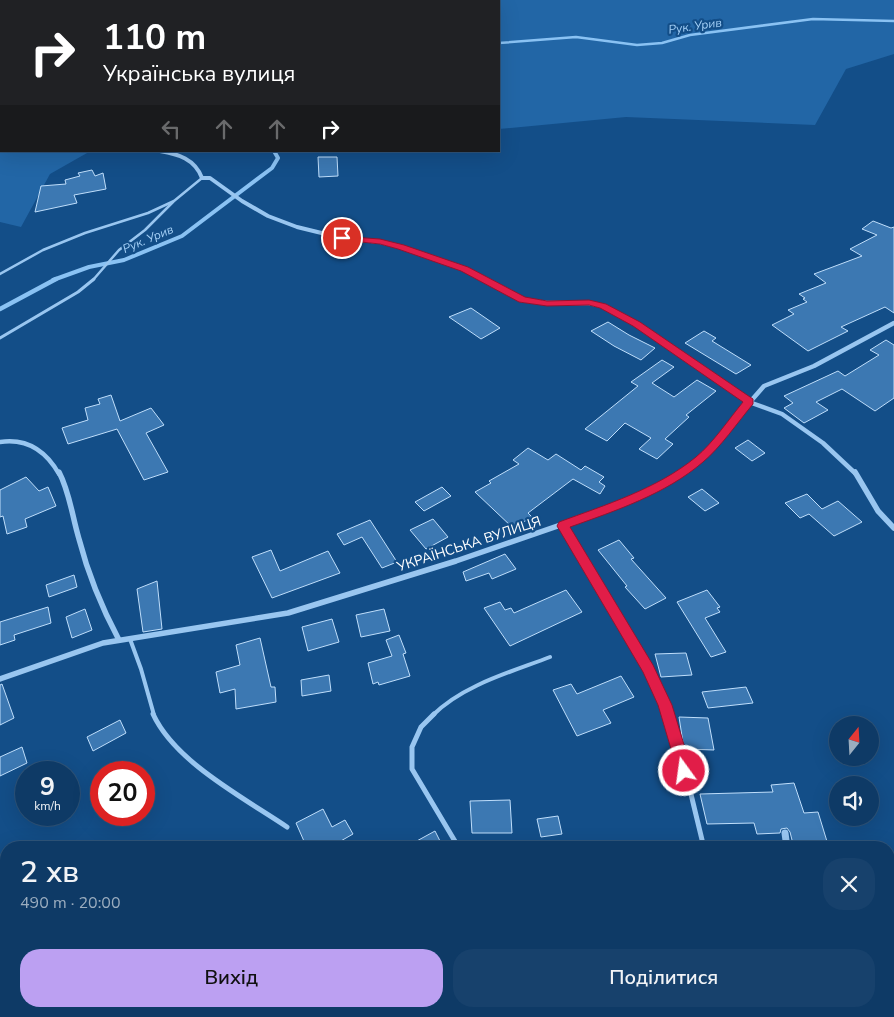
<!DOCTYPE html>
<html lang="uk">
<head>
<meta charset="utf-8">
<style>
	body { margin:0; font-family:"Nunito Sans",sans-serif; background:#17416c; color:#f1f3f6; height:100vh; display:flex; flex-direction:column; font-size:19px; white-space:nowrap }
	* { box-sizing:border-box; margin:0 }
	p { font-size:16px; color:#9badbf }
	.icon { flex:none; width:28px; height:28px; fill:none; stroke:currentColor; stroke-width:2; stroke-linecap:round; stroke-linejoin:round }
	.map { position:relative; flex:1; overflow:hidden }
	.side { position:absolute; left:0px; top:841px; width:895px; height:176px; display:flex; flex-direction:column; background:#0e3a66; border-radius:20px 20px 0 0; box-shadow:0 5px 20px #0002,0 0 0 1px #2e547a }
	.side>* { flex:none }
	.top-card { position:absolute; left:0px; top:0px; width:500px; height:152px; box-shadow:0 5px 20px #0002,0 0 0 1px #2e547a; background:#202124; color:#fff; overflow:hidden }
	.needle { width:32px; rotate:18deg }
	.tools { position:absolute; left:829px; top:716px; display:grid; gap:10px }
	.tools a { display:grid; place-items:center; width:50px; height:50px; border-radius:50%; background:#0e3a66; box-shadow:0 5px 20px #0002,0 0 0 1px #2e547a; font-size:25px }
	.speed { position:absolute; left:15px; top:761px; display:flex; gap:10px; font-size:25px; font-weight:700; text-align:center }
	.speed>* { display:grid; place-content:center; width:65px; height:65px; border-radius:50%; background:#0e3a66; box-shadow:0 5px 20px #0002,0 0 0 1px #2e547a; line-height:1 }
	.speed small { font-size:12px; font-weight:400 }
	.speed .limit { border:8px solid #d22; background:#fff; color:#111 }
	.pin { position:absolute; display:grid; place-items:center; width:42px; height:42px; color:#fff; margin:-21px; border:2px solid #fff; border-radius:50%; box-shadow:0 1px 5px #0007 }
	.me { position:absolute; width:55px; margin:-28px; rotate:346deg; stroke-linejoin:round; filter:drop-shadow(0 0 4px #0008) }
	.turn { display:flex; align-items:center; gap:18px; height:105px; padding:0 20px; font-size:22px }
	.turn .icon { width:65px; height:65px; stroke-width:2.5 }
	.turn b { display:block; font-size:35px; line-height:42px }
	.lanes { display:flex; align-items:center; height:48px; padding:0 20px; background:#0003; justify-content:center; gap:25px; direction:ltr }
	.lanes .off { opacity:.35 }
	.round { display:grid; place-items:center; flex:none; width:52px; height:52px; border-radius:20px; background:#17416c }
	.headline { display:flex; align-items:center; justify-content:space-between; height:85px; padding:0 20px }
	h1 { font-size:30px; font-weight:600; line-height:38px }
	.cta { display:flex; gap:10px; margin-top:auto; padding:10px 20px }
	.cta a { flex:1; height:58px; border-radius:20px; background:#bca0f2; color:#111; font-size:20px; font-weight:600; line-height:58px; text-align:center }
	.cta a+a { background:#17416c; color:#f1f3f6 }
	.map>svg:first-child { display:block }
</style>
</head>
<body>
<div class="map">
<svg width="894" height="1017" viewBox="0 0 894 1017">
	<rect width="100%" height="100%" fill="#134e88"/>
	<g fill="#2266a6">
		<polygon points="0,0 894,0 894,54 846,69 815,125 626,117 499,129 499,1 1,1 0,67"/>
		<polygon points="0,136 1,151 87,153 50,174 21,227 0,222"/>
	</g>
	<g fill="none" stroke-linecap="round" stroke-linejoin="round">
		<polyline stroke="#8ac2f3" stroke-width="2.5" points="499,43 576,37 637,45 662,43 690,35 813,19 894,21"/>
		<polyline stroke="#8ac2f3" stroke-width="4" points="53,280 89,267 124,260 182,236 272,168 278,158 274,151"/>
		<polyline stroke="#8ac2f3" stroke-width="4.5" points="0,309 56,279"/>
	</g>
	<g fill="#3c78b2" stroke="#bfdefb">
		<polygon points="318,157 337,157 338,176 319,177"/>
		<polygon points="92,170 95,176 103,173 106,189 74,195 77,203 35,212 41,186 66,184 65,180 80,176 78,173"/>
		<polygon points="873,221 891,228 894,227 894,313 885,307 841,327 848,331 808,351 772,325 794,314 788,310 807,302 803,299 805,298 799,294 826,283 814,274 862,256 850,249 877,235 862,229"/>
		<polygon points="471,308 500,328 481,339 449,317"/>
		<polygon points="608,322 629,335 655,348 641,360 614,346 591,331"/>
		<polygon points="704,331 716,338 712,341 751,365 736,374 685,343"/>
		<polygon points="886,340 894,345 894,398 875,411 842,389 816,402 828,410 804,423 784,408 793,403 784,396 838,371 845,376 879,355 870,350"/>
		<polygon points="662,360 674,367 652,383 674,397 697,380 716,391 686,415 689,417 665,439 673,444 657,459 639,449 651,438 625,423 607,441 585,429 638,386 631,382"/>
		<polygon points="111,395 120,421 151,408 164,425 146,433 168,472 144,480 117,429 68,444 62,428 88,420 85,408 100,404 98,399"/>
		<polygon points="748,440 765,453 752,461 735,448"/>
		<polygon points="528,448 548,460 556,454 581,470 585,466 604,477 599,482 605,486 600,494 573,479 528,513 532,517 513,528 475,492 491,483 489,481 519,464 513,460"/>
		<polygon points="26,477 39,491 48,487 56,506 25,519 27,527 7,534 3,516 0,517 0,490"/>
		<polygon points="442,487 451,496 424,511 415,502"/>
		<polygon points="702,489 719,503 705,511 688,497"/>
		<polygon points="807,494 822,509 838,501 862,522 834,536 809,514 800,518 785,503"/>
		<polygon points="433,519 448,537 426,549 410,530"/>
		<polygon points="370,520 397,562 382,568 362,537 344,545 337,534"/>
		<polygon points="619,540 634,558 631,559 666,598 645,609 625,587 627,586 598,550"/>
		<polygon points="271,550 280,571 328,551 340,573 272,598 252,557"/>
		<polygon points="505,554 516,569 492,579 489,573 466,581 463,572"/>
		<polygon points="74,575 77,587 49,597 46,585"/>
		<polygon points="157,581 162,629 143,632 137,589"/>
		<polygon points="566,590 582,612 510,646 484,608 500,602 505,610 511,608 514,613"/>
		<polygon points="707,590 720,607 717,608 720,612 705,618 726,652 711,657 677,602"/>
		<polygon points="48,607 51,623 14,635 15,640 0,645 0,622"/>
		<polygon points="85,609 92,630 72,638 66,617"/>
		<polygon points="384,609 390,631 361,637 356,615"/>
		<polygon points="332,619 339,642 308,651 302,627"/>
		<polygon points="399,635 406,653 403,654 410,676 379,685 378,682 373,684 368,663 392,656 386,640"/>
		<polygon points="260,638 271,687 275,687 276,702 236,709 235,689 220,693 216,672 240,665 236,645"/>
		<polygon points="686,653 692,675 661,677 655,654"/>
		<polygon points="329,675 331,691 302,696 301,680"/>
		<polygon points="621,676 634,697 603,710 611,723 577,736 553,690 571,684 577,694"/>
		<polygon points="2,684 14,718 0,725 0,685"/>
		<polygon points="746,687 753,703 708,708 702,692"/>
		<polygon points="679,717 708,718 714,750 684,749"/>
		<polygon points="120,720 126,733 93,751 87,737"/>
		<polygon points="22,747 27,763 0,776 0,757"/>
		<polygon points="794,783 804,813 818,812 829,848 794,848 790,832 787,828 781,829 780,833 757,834 754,823 707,824 700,794 773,792 771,785"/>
		<polygon points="510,800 512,833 472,833 470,801"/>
		<polygon points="323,809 332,827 345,820 353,834 339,842 342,848 307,848 296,823"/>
		<polygon points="558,816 562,834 541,837 537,819"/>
		<polygon points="435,831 441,843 432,848 404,848"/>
	</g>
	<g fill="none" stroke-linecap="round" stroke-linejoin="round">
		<g stroke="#99c6f0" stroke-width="2.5">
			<polyline points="0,274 43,250 85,233 148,213 174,201 202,178"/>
			<polyline points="93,280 119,250 145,230 173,202"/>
		</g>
		<polyline stroke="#99c6f0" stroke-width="3" points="0,338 78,292 94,279"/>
		<g stroke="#99c6f0" stroke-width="4">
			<path d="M563,526C601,588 644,647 669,715"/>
			<polyline points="130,639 141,669 154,715"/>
			<path d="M433,715C463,685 511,672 550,657"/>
		</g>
		<g stroke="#99c6f0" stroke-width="5">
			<path d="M153,714C175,762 244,798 287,827"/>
			<polyline points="434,714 421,727 412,747 412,769 459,848"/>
			<polyline points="669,714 682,757 704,848"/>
		</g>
		<polyline stroke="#99c6f0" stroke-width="2.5" points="0,117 1,121"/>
		<path stroke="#99c6f0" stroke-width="4" d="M160,151C178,154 195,159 202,178H210L242,201L268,216L297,227L342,238L380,242L401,247L465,269L485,280"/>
		<g stroke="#99c6f0" stroke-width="4.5">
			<polyline points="483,279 522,300 547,303 589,303 603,306 636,324 749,402 782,414 823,443 856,474"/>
			<path d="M0,442C27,438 46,451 59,474"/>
			<polyline points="679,474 700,459 764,386 814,366 894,323"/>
		</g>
		<g stroke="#99c6f0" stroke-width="5.5">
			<path d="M59,472C70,493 72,516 79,539C88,574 102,608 119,640"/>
			<polyline points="855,472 878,511 894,528"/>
			<polyline points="0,679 103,643 288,613 456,561 610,508 668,481 681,472"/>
		</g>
		<g stroke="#99c6f0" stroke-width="7">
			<polyline points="785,833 787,848"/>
			<polyline points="487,1017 489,1011"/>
		</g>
	</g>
	<path fill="#e11d48" stroke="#92132f" d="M339,236L380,239L404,245L468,267L525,297L547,301L589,300L606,304L640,322L753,399V404C738,422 720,448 703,462C666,494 615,511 570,527L653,665L672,705L692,771L690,776L684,778L679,776L658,705L643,672L557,526L559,522C605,505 657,489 696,457C713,443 729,419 743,402L633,326L600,308L589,305L547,306L519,302L461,271L398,249L380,244L342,240H339Z"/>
	<g text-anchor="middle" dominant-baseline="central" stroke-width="4.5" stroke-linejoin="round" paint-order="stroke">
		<g font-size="12" font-style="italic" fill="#a4d0f7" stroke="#134e88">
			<text transform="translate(695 26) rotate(-8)">Рук. Урив</text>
			<text transform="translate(148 239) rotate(-23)">Рук. Урив</text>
		</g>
		<g font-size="14" fill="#fff" stroke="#134e88">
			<text transform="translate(469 544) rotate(-18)">УКРАЇНСЬКА ВУЛИЦЯ</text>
		</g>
	</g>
</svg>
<div class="tools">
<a><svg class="needle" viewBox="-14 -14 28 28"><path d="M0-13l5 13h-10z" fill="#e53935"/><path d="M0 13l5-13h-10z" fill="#9badbf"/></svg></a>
<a><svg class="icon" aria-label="sound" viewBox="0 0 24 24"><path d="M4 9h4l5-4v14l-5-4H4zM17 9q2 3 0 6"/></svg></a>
</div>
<div class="speed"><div>9<small>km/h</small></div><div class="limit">20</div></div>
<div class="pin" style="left:342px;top:238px;background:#d93025"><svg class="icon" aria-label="arrive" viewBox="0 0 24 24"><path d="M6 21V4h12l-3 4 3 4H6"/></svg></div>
<svg class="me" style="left:684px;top:771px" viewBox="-20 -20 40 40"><circle r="17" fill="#e11d48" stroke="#fff" stroke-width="3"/><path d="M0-11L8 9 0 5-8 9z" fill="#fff"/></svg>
<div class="top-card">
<div class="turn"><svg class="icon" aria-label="right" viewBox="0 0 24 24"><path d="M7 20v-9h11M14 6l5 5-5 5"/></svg><div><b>110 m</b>Українська вулиця</div></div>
<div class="lanes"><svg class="icon off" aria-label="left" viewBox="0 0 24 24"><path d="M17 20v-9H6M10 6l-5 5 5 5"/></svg><svg class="icon off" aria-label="ahead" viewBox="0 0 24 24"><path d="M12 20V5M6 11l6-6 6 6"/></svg><svg class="icon off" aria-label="ahead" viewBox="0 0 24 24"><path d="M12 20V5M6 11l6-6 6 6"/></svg><svg class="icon" aria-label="right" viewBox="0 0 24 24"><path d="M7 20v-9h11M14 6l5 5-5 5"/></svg></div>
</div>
<section class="side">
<div class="headline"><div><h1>2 хв</h1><p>490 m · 20:00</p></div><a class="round"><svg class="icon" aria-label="close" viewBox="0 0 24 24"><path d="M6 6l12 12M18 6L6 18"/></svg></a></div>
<div class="cta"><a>Вихід</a><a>Поділитися</a></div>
</section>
</div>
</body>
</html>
